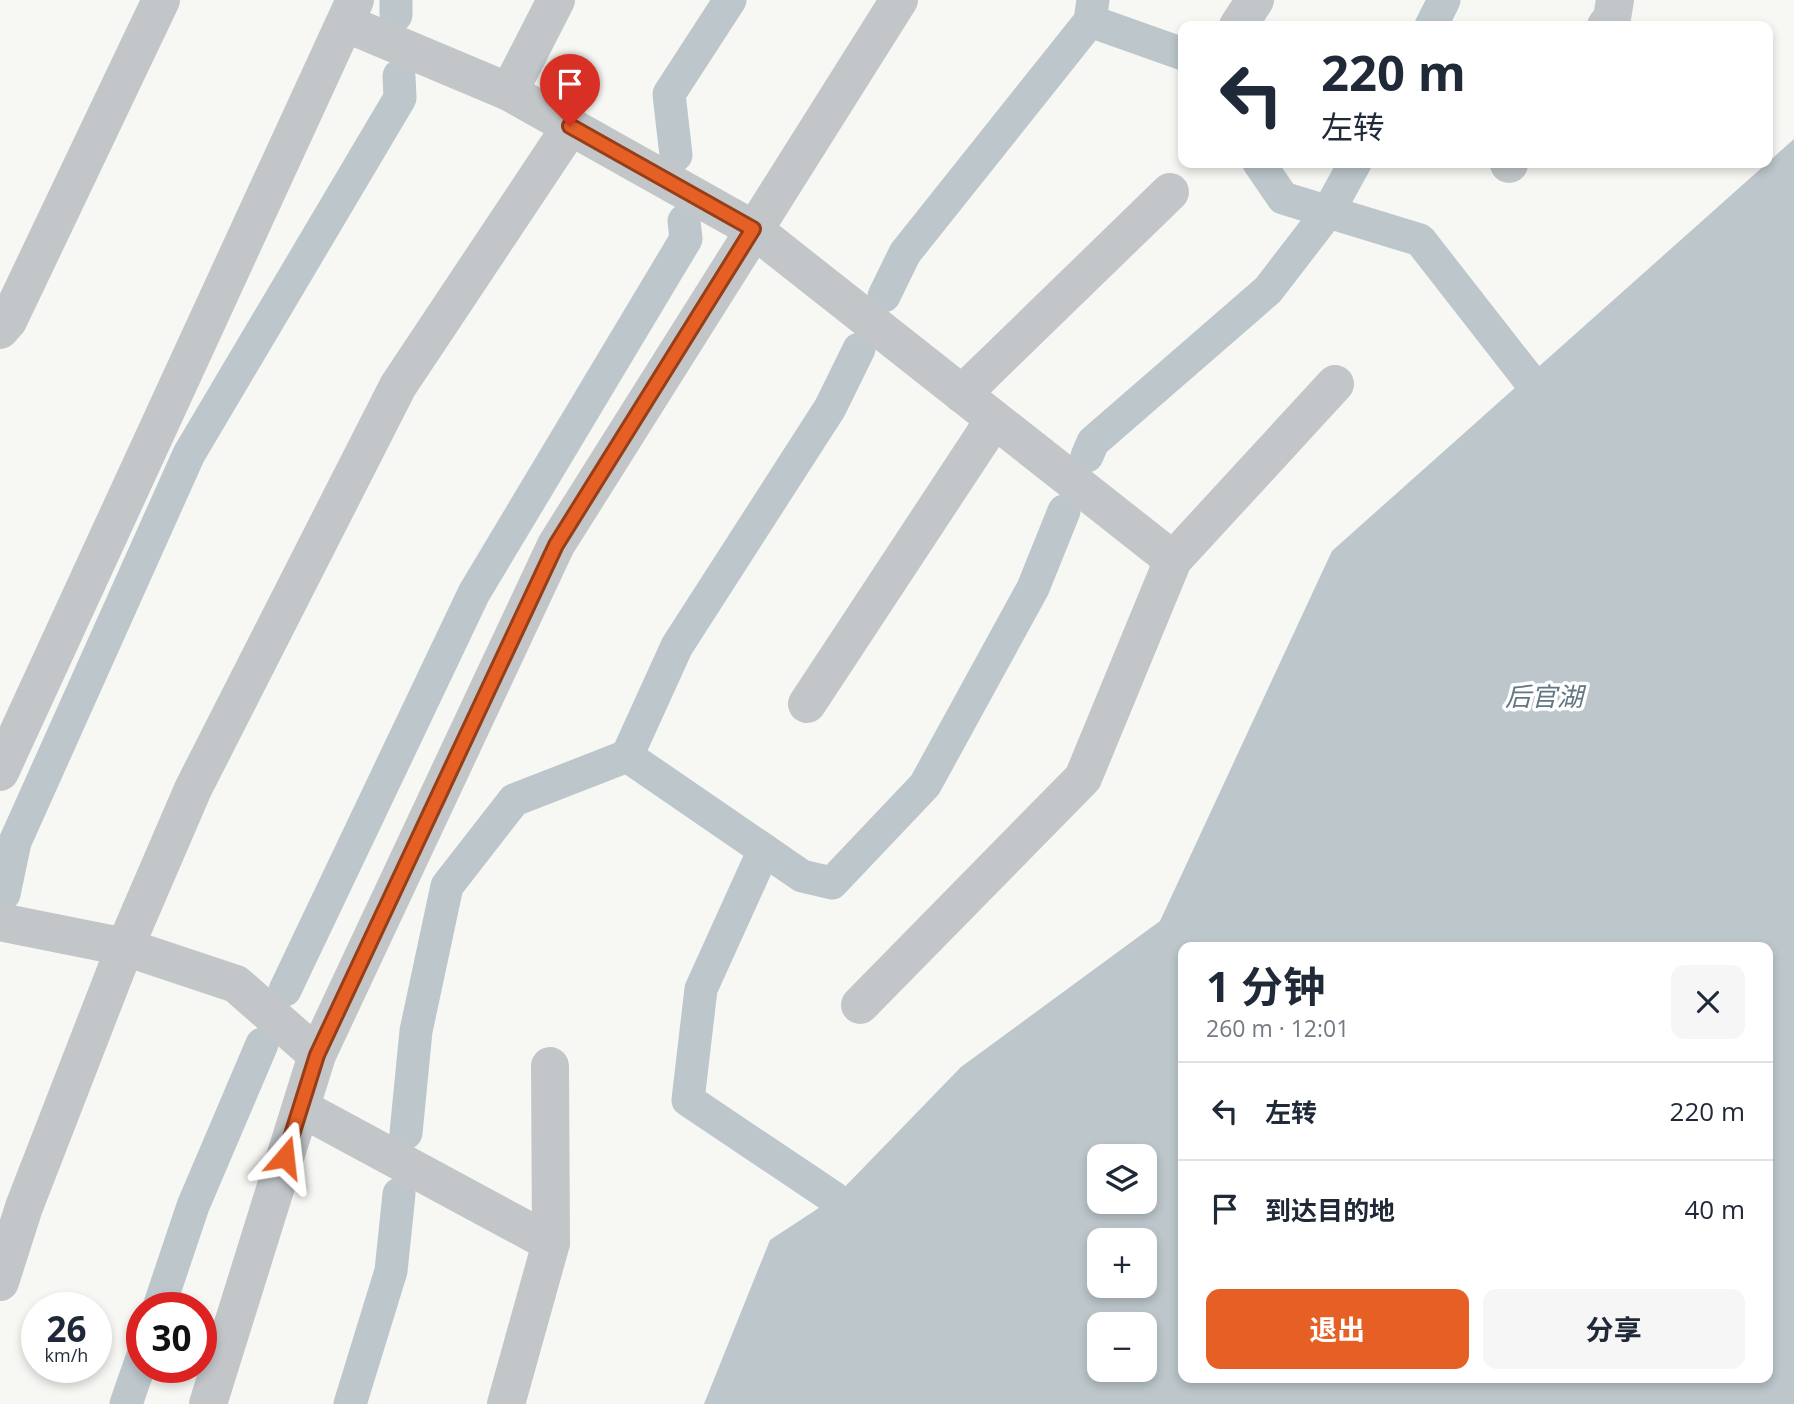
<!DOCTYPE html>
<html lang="zh">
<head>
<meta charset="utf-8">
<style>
	body { margin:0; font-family:"Open Sans","Noto Sans SC",sans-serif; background:#f6f6f7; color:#1f2937; height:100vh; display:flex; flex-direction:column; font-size:26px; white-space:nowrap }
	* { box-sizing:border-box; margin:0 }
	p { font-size:23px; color:#747a83 }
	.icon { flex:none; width:38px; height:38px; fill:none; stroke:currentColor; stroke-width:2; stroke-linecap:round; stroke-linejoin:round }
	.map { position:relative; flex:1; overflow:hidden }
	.panel { position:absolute; left:1178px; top:942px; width:595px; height:441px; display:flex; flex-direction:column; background:#fff; border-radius:14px; box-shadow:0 4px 10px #0003 }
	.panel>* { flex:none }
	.hud { position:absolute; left:1178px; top:21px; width:595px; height:147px; border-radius:14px; box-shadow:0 4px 10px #0003; background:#fff; color:#1f2937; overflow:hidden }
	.buttons { position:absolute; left:1087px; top:1144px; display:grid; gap:14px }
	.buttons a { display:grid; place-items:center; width:70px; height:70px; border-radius:14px; background:#fff; box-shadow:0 4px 10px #0003; font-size:35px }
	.speed { position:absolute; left:21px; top:1292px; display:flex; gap:14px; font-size:35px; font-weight:700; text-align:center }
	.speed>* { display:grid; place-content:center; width:91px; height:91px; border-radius:50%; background:#fff; box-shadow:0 4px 10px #0003; line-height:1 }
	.speed small { font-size:18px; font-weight:400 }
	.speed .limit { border:10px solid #d22; background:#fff; color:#111 }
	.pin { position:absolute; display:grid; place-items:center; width:60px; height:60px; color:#fff; margin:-72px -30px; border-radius:50% 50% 50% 0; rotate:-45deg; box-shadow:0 0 7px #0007 }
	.pin .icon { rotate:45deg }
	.me { position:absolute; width:77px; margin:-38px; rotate:17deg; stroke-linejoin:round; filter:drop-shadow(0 0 5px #0008) }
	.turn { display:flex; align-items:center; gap:24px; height:147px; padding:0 28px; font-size:32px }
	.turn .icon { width:91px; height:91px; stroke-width:2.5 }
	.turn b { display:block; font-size:49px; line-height:60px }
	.round { display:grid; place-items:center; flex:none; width:74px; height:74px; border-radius:14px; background:#f6f6f7 }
	.head { display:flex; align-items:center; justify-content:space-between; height:119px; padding:0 28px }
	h1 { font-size:42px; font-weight:700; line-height:52px }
	.cta { display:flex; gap:14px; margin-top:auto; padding:14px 28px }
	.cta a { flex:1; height:80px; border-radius:14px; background:#e66025; color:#fff; font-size:28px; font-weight:700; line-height:80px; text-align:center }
	.cta a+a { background:#f6f6f7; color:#1f2937 }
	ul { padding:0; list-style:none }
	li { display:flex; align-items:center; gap:21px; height:98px; padding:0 28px; border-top:2px solid #e0e1e3 }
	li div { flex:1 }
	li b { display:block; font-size:26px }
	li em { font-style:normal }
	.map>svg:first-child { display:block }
</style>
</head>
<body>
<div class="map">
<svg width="1794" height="1404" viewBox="0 0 1794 1404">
	<rect width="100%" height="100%" fill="#f7f7f4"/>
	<path fill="#bcc6cb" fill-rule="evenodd" d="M1794,139V1404H704L770,1240L834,1198L961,1067L1160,921L1332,551ZM1183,947H1768V1377H1183ZM1099,1157H1144V1202H1099ZM1099,1241H1144V1286H1099ZM1099,1325H1144V1370H1099Z"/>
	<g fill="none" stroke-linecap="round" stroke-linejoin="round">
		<g stroke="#bcc6cb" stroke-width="33">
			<polyline points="396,0 396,15"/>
			<polyline points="1090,21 1183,54"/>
			<polyline points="1431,26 1444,0"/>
			<polyline points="676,155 669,94 730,0"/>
			<polyline points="1259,163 1283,198 1420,240 1527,377"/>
			<polyline points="884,296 905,253 1090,21 1093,0"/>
			<polyline points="1087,456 1093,442 1268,290 1328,212 1355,163"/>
			<polyline points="627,756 677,646 830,408 859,349"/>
			<polyline points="764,850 701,989 688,1100 834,1198"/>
			<polyline points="4,894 15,842 189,454 400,98 399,76"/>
			<polyline points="285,990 474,593 686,239 684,221"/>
			<polyline points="406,1133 416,1031 447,886 514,800 627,756 802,876 832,883 925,785 1033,588 1064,511"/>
			<polyline points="159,1307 193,1206 262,1044"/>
			<polyline points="126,1404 142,1358"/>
			<polyline points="350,1404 391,1271 399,1194"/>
		</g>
		<g stroke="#c2c6c9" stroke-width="38">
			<polyline points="345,23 509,92 753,229 1173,560"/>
			<polyline points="1238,26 1255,0"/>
			<polyline points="1606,26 1612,18 1615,0"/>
			<polyline points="509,92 556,0"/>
			<polyline points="1509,164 1509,163"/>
			<polyline points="0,330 8,321 161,0"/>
			<polyline points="962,394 1170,192"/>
			<polyline points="807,704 994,420"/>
			<polyline points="0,772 355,0"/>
			<polyline points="0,922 125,947 236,984 317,1055"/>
			<polyline points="860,1005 1083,778 1173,560 1335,384"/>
			<polyline points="301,1108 551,1243"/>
			<polyline points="0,1282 24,1207 125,947 193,789 398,386 571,126"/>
			<polyline points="208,1404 317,1055 556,545 899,0"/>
			<polyline points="506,1404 551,1243 550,1066"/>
		</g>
	</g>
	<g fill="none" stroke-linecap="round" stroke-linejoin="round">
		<g stroke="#963e18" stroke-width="18">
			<polyline id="route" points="285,1157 317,1055 556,545 753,229 570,126"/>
		</g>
		<use href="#route" stroke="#e66025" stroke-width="12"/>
	</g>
	<g text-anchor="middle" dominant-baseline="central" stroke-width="7" stroke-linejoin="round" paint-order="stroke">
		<g font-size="26" font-style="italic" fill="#617781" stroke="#fff">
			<text x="1544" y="696">后官湖</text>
		</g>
	</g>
</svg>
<div class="buttons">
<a><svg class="icon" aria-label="layers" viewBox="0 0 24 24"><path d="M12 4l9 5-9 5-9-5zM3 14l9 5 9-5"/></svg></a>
<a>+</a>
<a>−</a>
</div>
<div class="speed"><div>26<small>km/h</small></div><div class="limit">30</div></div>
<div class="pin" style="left:570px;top:126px;background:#d93025"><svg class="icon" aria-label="arrive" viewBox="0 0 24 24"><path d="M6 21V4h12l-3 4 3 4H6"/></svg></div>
<svg class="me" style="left:285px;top:1157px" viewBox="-20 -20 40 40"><path d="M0-17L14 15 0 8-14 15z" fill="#e66025" stroke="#fff" stroke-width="4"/></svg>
<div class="hud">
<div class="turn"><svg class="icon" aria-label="left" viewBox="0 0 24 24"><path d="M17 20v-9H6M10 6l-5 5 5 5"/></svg><div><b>220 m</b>左转</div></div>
</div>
<section class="panel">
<div class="head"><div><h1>1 分钟</h1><p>260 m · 12:01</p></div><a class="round"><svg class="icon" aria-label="close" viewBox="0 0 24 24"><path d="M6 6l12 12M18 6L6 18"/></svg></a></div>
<ul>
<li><svg class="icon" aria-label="left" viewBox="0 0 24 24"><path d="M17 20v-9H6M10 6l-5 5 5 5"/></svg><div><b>左转</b></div><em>220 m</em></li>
<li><svg class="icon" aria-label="arrive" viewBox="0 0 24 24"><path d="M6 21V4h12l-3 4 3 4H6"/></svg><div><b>到达目的地</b></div><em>40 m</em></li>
</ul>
<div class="cta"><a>退出</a><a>分享</a></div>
</section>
</div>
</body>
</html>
